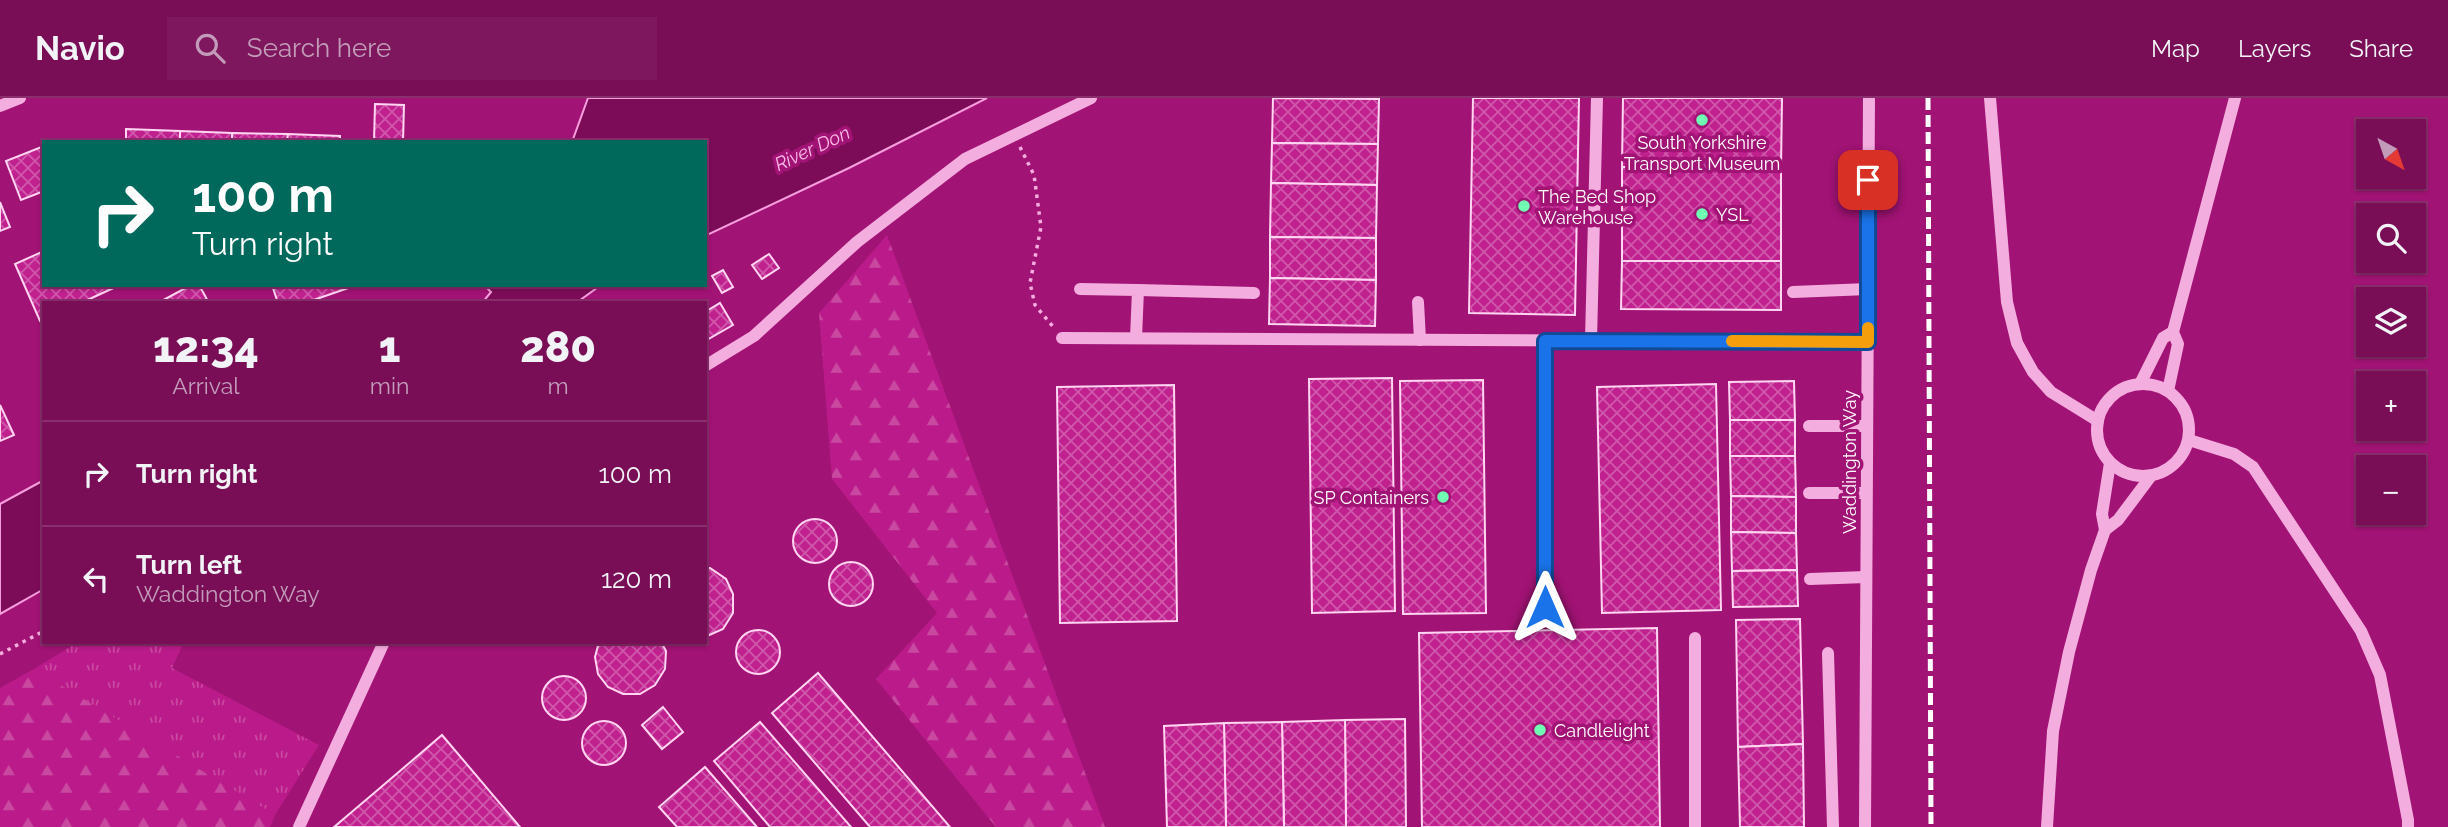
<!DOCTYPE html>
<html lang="en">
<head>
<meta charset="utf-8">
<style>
	body { margin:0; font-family:Raleway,sans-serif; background:#7e175d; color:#f1f3f6; height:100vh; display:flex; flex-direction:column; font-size:26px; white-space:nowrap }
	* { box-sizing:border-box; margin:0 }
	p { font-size:23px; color:#c39cba }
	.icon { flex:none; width:38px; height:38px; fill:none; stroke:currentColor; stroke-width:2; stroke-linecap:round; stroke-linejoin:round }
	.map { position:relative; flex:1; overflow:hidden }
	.side { position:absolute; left:42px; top:203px; width:665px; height:343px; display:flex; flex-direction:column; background:#790e57; border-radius:0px; box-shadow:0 2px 5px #0004,0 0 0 2px #8a2e6d }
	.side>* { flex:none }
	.banner { position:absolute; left:42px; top:42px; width:665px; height:147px; border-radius:0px; box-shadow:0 2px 5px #0004,0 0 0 2px #8a2e6d; background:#00695c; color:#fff; overflow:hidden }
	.needle { width:46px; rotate:140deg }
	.tools { position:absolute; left:2356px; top:21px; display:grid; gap:14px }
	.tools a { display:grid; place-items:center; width:70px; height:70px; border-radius:0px; background:#790e57; box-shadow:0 2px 5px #0004,0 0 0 2px #8a2e6d; font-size:35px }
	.pin { position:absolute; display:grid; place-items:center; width:60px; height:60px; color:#fff; margin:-30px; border-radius:14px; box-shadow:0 4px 10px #0006 }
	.me { position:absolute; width:77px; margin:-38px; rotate:0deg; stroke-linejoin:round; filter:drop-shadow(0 0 5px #0008) }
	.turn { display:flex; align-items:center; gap:24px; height:147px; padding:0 35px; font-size:32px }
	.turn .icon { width:91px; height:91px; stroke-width:2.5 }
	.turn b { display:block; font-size:49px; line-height:60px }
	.eta { display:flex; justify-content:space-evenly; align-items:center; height:119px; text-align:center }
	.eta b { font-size:42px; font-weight:800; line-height:49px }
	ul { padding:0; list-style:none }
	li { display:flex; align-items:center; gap:21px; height:105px; padding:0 35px; border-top:2px solid #8a2e6d }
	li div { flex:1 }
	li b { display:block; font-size:26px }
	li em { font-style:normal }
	header { display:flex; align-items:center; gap:42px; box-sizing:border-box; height:98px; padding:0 35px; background:#790e57; border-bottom:2px solid #8a2e6d }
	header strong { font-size:33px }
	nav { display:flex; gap:38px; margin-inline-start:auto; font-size:24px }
	.search { width:490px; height:63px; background:#7e175d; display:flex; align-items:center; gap:18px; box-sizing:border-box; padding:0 24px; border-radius:0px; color:#c39cba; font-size:26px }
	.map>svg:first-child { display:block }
</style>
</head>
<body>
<header>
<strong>Navio</strong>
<div class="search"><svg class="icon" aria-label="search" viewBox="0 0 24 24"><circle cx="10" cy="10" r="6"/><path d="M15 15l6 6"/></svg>Search here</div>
<nav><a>Map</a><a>Layers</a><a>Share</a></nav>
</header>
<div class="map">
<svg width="2448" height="729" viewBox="0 0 2448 729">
	<defs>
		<pattern id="grass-tufts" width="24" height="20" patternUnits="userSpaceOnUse" patternTransform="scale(1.75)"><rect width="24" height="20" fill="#bb1b8a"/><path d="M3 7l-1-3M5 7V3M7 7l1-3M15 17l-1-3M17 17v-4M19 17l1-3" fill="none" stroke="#c949a1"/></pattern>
		<pattern id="forest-firs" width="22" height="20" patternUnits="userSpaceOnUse" patternTransform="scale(1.75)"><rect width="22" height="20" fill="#bb1b8a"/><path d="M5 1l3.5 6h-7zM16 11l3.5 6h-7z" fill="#c949a1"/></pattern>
		<pattern id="building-cross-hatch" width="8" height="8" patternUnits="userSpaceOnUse" patternTransform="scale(1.75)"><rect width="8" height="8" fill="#c0218f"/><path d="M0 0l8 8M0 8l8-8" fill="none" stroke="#d058ab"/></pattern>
	</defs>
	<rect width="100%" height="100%" fill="#a11374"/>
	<polygon fill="url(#grass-tufts)" points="78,544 184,544 172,570 319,647 275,717 34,571"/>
	<g fill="url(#forest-firs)">
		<polygon points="887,137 1105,729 996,729 876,581 937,515 832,381 819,215"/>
		<polygon points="34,571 275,717 270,729 0,729 0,590"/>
	</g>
	<g fill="#7d0c58" stroke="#f79fde" stroke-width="2">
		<polygon points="588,0 987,0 849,70 705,138 705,44 572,44"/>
		<polygon points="484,187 601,187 576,205 482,205 491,194"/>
		<polygon points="44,382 44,491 0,516 0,406"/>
	</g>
	<g fill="url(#building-cross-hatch)" stroke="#fed6f2" stroke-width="2">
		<polygon points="1273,0 1379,1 1378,46 1272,45"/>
		<polygon points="1473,0 1579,0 1575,217 1469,215"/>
		<polygon points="1623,0 1782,0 1781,69 1622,69"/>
		<polygon points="375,6 404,7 403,44 374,44"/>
		<polygon points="126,31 180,33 180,44 126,44"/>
		<polygon points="180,33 232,35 232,44 180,44"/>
		<polygon points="232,35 288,36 287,44 232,44"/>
		<polygon points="288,36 340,38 340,44 287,44"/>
		<polygon points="1272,45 1378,46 1377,87 1271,85"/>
		<polygon points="44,48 44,93 21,102 6,63"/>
		<rect x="1622" y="69" width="159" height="94"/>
		<polygon points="1271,85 1377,87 1376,140 1270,139"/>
		<polygon points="0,104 10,129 0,133"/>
		<polygon points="1270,139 1376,140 1376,182 1270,180"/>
		<polygon points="44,153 44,187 120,187 81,205 44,205 44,221 40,223 15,166"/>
		<polygon points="769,156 779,170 762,181 752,167"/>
		<polygon points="1622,163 1781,163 1781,212 1621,211"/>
		<polygon points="723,172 733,189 722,195 712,178"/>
		<polygon points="1270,180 1376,182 1375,228 1269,226"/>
		<polygon points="191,187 199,187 209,205 158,205"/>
		<polygon points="272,187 357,187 305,205 278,205"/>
		<polygon points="720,205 733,227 705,243 705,214"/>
		<polygon points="1392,280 1395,513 1312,515 1309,281"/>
		<polygon points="1483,282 1486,515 1403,516 1400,283"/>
		<polygon points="1794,283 1795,322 1730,322 1729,284"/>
		<polygon points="1716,286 1721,512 1602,515 1597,289"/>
		<polygon points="1174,287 1177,523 1060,525 1057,289"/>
		<polygon points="0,307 14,337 0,343"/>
		<rect x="1730" y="322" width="65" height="36"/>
		<polygon points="1730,358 1795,358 1796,399 1731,398"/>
		<polygon points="1731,398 1796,399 1796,435 1731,434"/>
		<circle cx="815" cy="443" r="22"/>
		<polygon points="1731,434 1796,435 1797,472 1732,473"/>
		<circle cx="851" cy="486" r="22"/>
		<polygon points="705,470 710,470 726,481 733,496 733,515 723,531 705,539"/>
		<polygon points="1797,472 1798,508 1733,509 1732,473"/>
		<polygon points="1800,521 1803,646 1738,649 1736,522"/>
		<polygon points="1657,530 1660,729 1422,729 1419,535"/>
		<circle cx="758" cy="554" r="22"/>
		<polygon points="599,544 661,544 666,553 665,571 655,587 640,596 623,596 608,589 598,576 595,559"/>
		<polygon points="818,575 950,729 870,729 772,615"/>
		<circle cx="564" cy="600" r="22"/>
		<polygon points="663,609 683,634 662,651 642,627"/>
		<polygon points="1405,621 1406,729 1346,729 1345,622"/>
		<polygon points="1345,622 1346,729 1284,729 1282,624"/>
		<circle cx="604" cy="645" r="22"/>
		<polygon points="760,624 851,729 770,729 714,663"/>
		<polygon points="1282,624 1284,729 1226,729 1224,625"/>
		<polygon points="1224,625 1226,729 1167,729 1164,628"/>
		<polygon points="442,637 520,729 334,729 380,690"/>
		<polygon points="1803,646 1804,729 1740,729 1738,649"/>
		<polygon points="705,669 757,729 677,729 659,709"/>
	</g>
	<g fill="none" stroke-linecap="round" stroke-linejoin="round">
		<g stroke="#f4addf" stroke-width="3.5" stroke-dasharray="3.5 5" stroke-linecap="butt">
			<polyline points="1020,49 1034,77 1041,129 1030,185 1035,207 1055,231"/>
			<polyline points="0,556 44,533"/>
		</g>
		<g stroke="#f4addf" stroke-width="12">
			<polyline points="1990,0 2007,204 2017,245 2033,274 2051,294 2098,323"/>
			<polyline points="0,8 20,0"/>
			<polyline points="1080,191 1138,192 1136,240"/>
			<polyline points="1138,192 1254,195"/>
			<polyline points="1793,194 1868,191"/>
			<polyline points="1418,204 1420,242"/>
			<polyline points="1062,240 1868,244"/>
			<polyline points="1591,242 1597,0"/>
			<polyline points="705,268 754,238 857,144 965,61 1091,0"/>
			<circle cx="2143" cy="332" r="46"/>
			<polyline points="2140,286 2163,240 2173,234"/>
			<polyline points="2168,293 2178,246 2173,234 2235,0"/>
			<polyline points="1809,328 1867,328"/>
			<polyline points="2189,342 2234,356 2253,369 2361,533 2380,577 2408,722 2408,729"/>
			<polyline points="1809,395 1866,395"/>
			<polyline points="2105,432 2118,422 2151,378"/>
			<polyline points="1810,481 1866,479"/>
			<polyline points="1544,509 1545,243"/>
			<polyline points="1828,555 1833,729"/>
			<polyline points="299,729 384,544"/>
			<polyline points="1695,729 1695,540"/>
			<polyline points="1865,729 1869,0"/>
			<polyline points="2047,729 2053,633 2069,554 2091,472 2105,432 2102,416 2110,365"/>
		</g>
		<polyline stroke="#fff" stroke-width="5" stroke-dasharray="12 5" stroke-linecap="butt" points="1928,0 1931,729"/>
	</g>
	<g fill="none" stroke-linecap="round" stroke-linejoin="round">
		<g stroke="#114b97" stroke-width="18">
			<polyline id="route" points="1545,509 1545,243 1868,244 1868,82"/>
		</g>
		<use href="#route" stroke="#1a73e8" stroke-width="12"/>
		<polyline stroke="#f59e0b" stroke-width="12" points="1732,243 1868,244 1868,230"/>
	</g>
	<g fill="#70ffb3" stroke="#a11374" stroke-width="2.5">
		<circle cx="1702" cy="22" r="7"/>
		<circle cx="1524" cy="108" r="7"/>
		<circle cx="1702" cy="116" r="7"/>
		<circle cx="1443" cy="399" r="7"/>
		<circle cx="1540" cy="632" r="7"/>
	</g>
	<g text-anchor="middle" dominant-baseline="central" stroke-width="7" stroke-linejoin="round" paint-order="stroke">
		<g font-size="18" fill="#fff" stroke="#a11374" text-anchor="start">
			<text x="1702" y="44" text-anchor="middle">South Yorkshire<tspan x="1702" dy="21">Transport Museum</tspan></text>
			<text x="1538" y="98">The Bed Shop<tspan x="1538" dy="21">Warehouse</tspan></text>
			<text x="1716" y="116">YSL</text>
			<text x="1429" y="399" text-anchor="end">SP Containers</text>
			<text x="1554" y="632">Candlelight</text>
		</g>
		<g font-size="18" fill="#fff" stroke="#a11374">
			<text transform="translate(1849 364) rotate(-90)">Waddington Way</text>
		</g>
		<g font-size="19" font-style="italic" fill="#fbbae7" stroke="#a11374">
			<text transform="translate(812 50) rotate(-25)">River Don</text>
		</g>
	</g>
</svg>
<div class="tools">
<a><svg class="needle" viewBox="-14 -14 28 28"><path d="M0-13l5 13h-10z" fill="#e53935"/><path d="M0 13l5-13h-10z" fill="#c39cba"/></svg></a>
<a><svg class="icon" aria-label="search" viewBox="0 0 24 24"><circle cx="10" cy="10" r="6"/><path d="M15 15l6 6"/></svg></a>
<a><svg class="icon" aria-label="layers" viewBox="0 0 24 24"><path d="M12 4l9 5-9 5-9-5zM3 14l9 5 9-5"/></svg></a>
<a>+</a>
<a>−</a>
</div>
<div class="pin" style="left:1868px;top:82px;background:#d93025"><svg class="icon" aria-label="arrive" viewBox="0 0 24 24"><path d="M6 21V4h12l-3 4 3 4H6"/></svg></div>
<svg class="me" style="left:1545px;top:509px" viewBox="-20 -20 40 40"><path d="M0-17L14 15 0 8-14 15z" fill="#1a73e8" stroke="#fff" stroke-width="4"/></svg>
<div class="banner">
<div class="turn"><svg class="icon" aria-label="right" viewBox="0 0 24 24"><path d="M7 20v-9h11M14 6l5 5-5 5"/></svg><div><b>100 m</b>Turn right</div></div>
</div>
<section class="side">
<div class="eta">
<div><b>12:34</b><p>Arrival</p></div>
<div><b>1</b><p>min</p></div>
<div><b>280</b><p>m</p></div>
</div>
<ul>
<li><svg class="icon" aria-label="right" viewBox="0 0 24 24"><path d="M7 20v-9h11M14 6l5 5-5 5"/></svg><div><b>Turn right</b></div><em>100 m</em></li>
<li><svg class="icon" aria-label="left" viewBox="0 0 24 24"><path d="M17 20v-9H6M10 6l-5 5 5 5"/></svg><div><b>Turn left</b><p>Waddington Way</p></div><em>120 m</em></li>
</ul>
</section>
</div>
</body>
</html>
